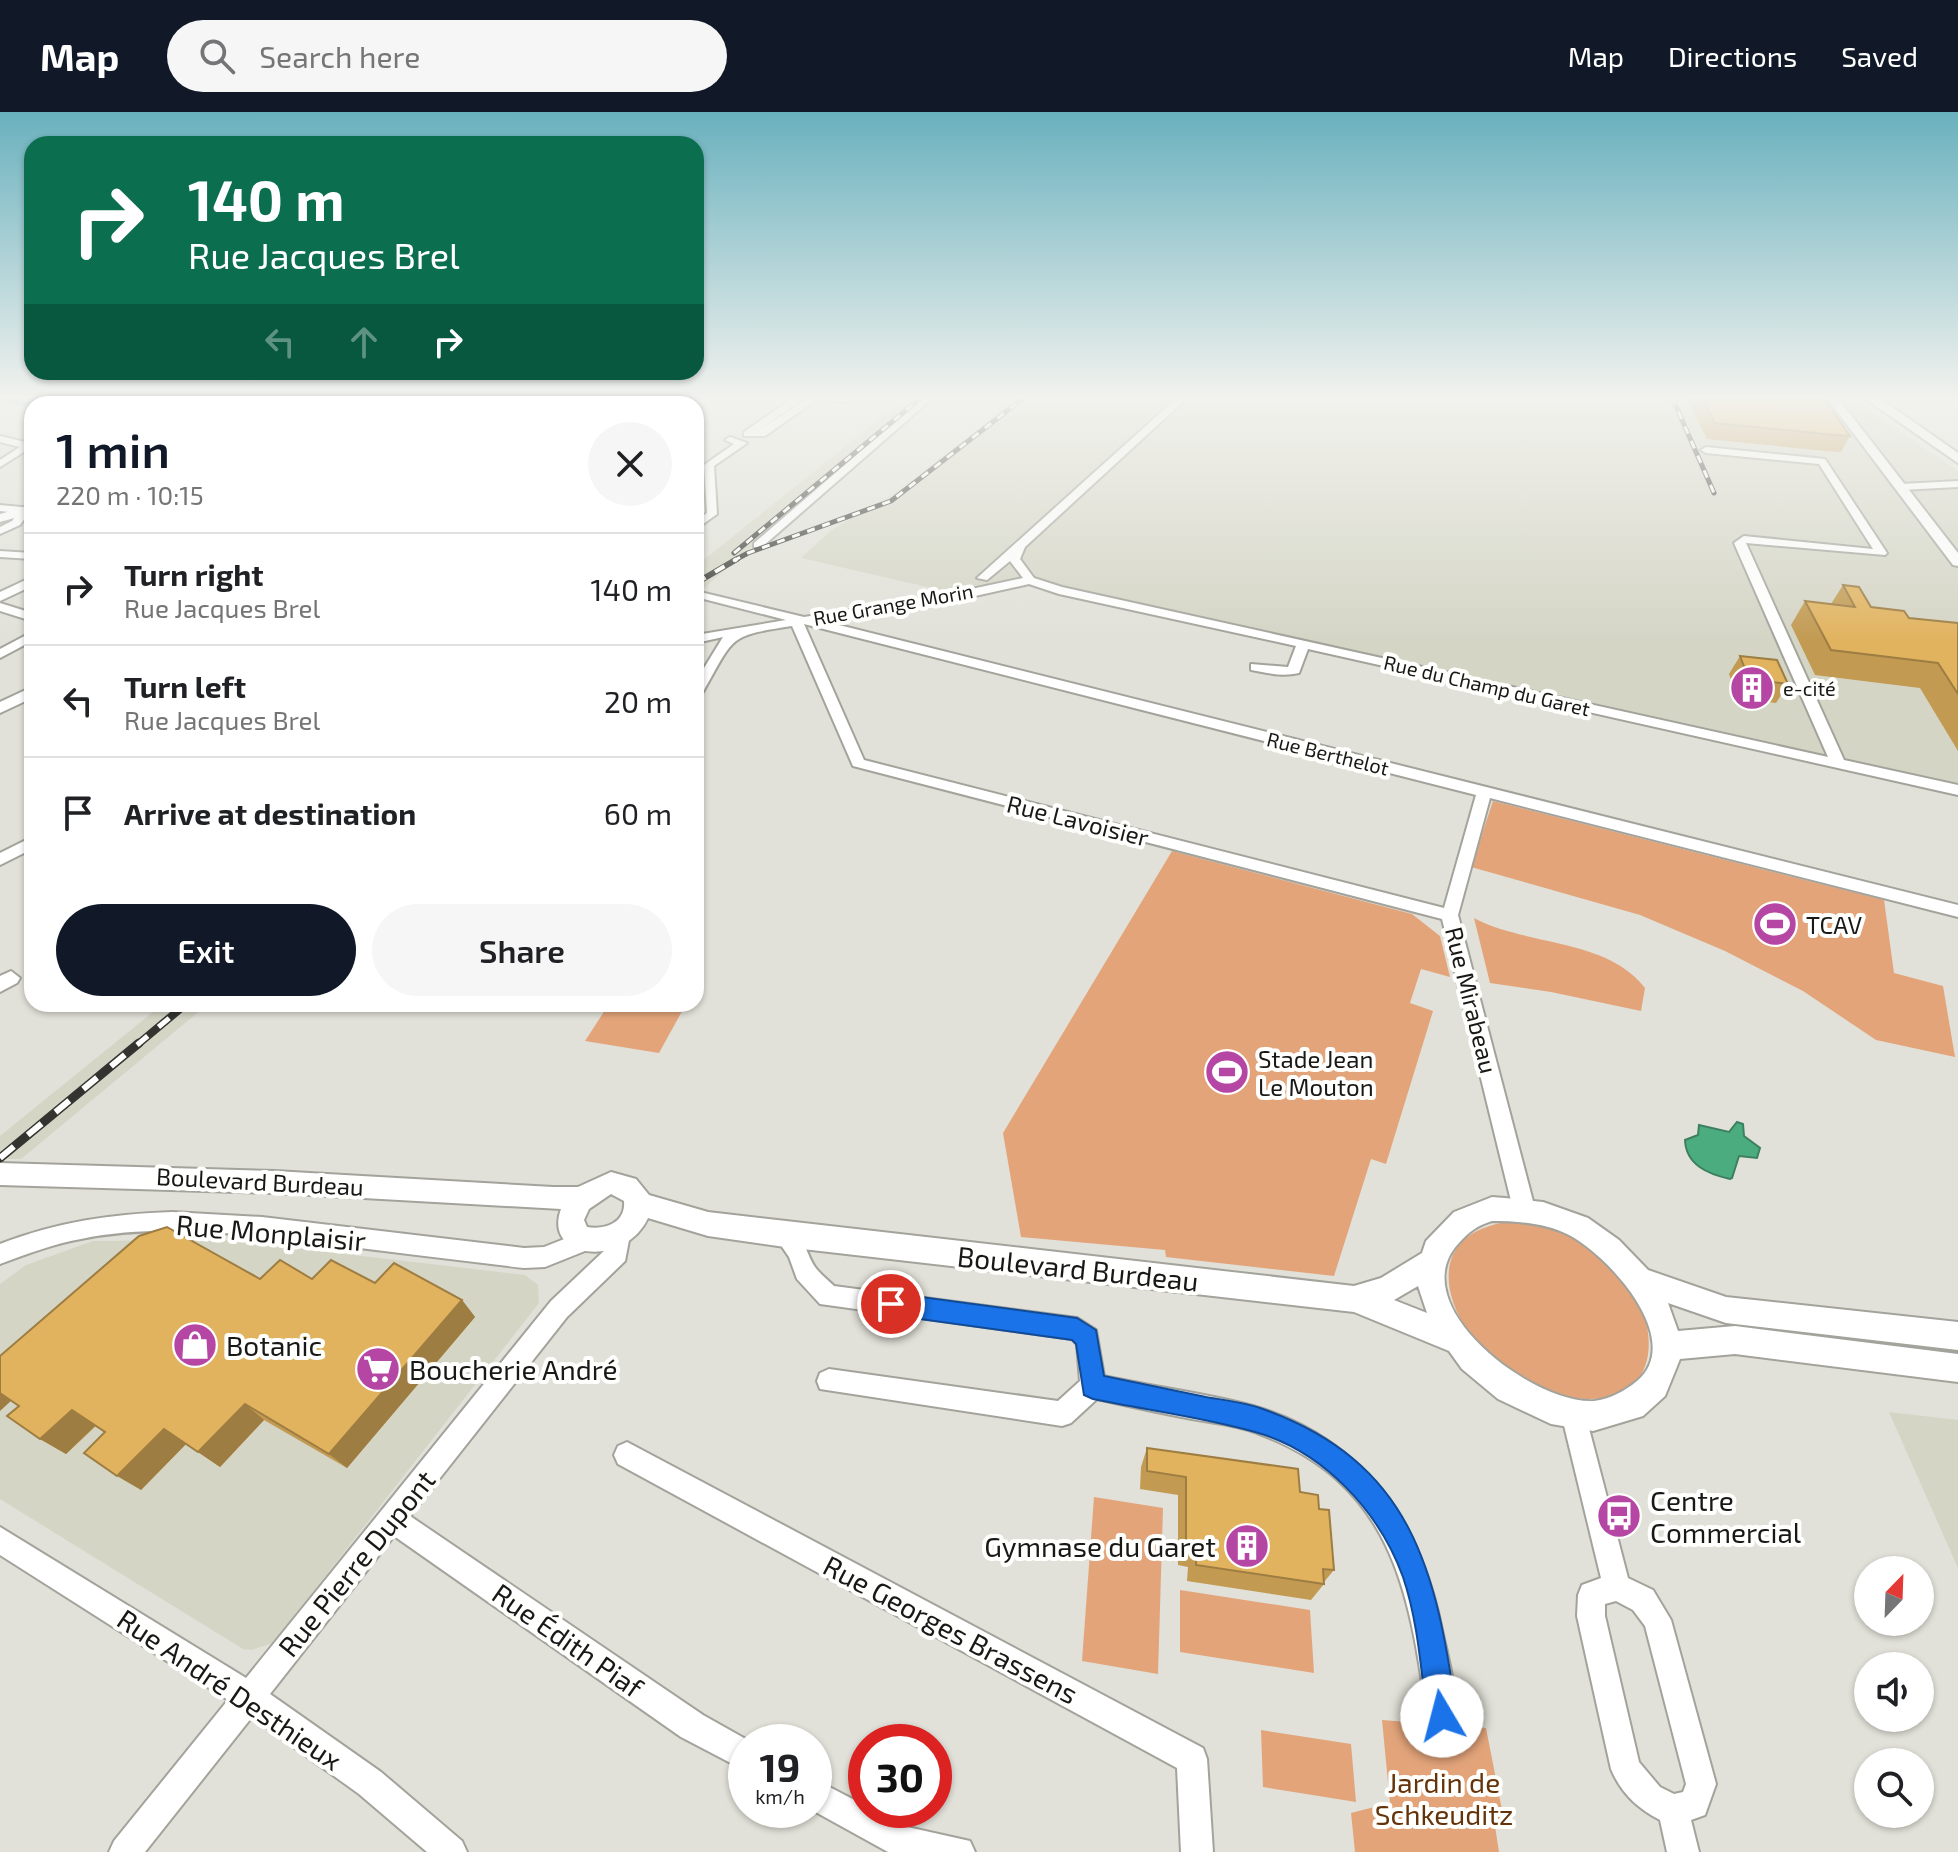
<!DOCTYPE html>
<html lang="en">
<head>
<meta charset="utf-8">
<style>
	body { margin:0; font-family:"Exo 2",sans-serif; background:#f6f6f6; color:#202124; height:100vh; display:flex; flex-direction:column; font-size:30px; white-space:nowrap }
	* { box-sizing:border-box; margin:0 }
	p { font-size:26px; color:#757577 }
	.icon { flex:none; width:44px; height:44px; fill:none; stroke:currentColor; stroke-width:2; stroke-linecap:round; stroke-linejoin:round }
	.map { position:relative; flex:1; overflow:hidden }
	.details { position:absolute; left:24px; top:284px; width:680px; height:616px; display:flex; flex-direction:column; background:#fff; border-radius:24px; box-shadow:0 2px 6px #0004 }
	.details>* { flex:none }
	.top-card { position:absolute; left:24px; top:24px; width:680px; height:244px; border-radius:24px; box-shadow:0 2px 6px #0004; background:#0b6e4f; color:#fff; overflow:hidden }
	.needle { width:52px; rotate:23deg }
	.controls { position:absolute; left:1854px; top:1444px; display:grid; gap:16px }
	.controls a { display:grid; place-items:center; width:80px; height:80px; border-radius:50%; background:#fff; box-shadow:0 2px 6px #0004; font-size:40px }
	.speed { position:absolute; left:728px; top:1612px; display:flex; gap:16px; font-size:40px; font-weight:700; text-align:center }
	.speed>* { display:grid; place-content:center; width:104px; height:104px; border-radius:50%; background:#fff; box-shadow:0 2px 6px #0004; line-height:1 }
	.speed small { font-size:20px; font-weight:400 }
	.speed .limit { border:12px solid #d22; background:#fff; color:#111 }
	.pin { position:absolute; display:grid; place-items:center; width:68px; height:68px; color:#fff; margin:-34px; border:4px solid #fff; border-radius:50%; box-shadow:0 2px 8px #0007 }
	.me { position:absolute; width:88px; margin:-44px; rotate:352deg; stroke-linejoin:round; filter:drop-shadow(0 0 6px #0008) }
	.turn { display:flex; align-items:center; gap:28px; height:168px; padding:0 32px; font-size:36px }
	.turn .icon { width:104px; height:104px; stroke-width:2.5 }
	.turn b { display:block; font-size:56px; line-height:68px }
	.lanes { display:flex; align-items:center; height:76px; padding:0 32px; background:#0003; justify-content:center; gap:40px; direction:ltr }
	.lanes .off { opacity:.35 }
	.round { display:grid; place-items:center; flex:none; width:84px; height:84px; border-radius:42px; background:#f6f6f6 }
	.overview { display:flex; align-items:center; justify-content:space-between; height:136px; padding:0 32px }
	h1 { font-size:48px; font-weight:600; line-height:60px; color:#111827 }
	.cta { display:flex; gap:16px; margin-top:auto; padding:16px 32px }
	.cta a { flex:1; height:92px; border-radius:48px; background:#111827; color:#fff; font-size:32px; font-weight:600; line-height:92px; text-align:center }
	.cta a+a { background:#f6f6f6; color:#202124 }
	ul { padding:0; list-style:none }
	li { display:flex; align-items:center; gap:24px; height:112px; padding:0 32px; border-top:2px solid #e0e0e0 }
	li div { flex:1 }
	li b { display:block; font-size:30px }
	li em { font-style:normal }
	header { display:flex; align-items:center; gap:48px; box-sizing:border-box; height:112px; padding:0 40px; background:#111827; color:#fff }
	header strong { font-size:38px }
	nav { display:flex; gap:44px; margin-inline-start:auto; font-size:28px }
	.search { width:560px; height:72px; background:#f6f6f6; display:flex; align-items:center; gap:20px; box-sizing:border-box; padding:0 28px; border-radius:44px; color:#757577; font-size:30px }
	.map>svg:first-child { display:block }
</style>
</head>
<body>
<header>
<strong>Map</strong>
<div class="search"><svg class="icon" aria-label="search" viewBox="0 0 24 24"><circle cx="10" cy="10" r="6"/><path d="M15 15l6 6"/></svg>Search here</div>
<nav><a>Map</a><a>Directions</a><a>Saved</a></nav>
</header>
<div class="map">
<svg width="1958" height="1740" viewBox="0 0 1958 1740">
	<rect width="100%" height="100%" fill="#e1e1d9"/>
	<g fill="#d4d5c5">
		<polygon points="907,285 927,285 704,476 696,477 696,454"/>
		<polygon points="1019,285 1848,285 1958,359 1958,673 1051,471 945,479 801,446 830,419 898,379"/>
		<polygon points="163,892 208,892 21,1047 0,1047 0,1024"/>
		<polygon points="224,1128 525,1163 538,1173 539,1191 273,1531 251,1538 243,1537 0,1387 0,1172 26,1153 93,1129"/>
		<polygon points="1889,1300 1958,1308 1958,1456"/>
	</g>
	<g fill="#e3a47a">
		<polygon points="1493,689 1884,788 1894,861 1943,874 1955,945 1876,928 1803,879 1725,839 1640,803 1471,755"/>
		<polygon points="1172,739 1412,802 1440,824 1450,865 1421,857 1410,891 1433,899 1386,1052 1371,1047 1334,1164 1166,1145 1165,1138 1021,1125 1003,1021"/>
		<path d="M1474,806C1526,834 1607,826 1645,876L1641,899L1551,880L1490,871Z"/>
		<polygon points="609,892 686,892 659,941 585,929"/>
		<path d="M1512,1109C1552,1112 1592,1127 1619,1158C1659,1203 1668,1288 1587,1287C1565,1287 1532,1278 1512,1265C1452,1224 1406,1123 1512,1109Z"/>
		<polygon points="1094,1385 1163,1396 1158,1562 1082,1549"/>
		<polygon points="1180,1478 1310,1498 1314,1561 1180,1540"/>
		<polygon points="1382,1608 1486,1616 1504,1708 1494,1708 1499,1740 1355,1740 1351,1701 1390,1691"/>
		<polygon points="1261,1618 1351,1632 1356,1690 1263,1675"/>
	</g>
	<path fill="#4bad7f" stroke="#3c8060" stroke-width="2" d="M1737,1010L1743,1012L1744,1024L1760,1036L1757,1046L1739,1044L1732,1066L1730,1067C1708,1062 1686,1053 1685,1028L1698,1023L1699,1013L1729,1020Z"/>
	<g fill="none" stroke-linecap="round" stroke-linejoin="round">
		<polygon fill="#4bad7f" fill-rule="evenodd" points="0,285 100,285 81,292 32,292 32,295 0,289"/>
		<g stroke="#a3a39c" stroke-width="4">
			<g id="minor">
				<polygon points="364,285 373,285 369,292 361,292"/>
				<path d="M794,285L856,287L852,290L816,288L765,324H744V320ZM803,287L805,288L757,319Z"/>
				<polygon points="924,285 934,285 762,435 754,435 754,431"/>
				<path d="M1178,285H1188L1025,435L1020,447L1034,466L1062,475L1828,645L1734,431L1744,424L1873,437L1819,352L1706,341L1701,338L1706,335L1825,347L1887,441L1885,443L1746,431L1844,648L1958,673V683L1308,537L1299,561C1282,565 1268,561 1251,558V552L1288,555L1296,534L1059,482L1029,472L939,492L823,509L1958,793V805L1490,686L1458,803L1535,1097L1532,1104L1524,1106L1516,1104L1513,1097L1442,807L853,654L792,514C727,524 735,524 703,580L696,584V569L723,525L696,531V523L786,508L696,485V479L804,505L939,484L1023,466L1010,449L987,468L977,466ZM804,512L1476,683L1444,796L864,648Z"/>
				<polygon points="0,324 25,330 30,336 0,355 0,348 20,335 0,330"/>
				<polygon points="730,325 747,331 714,354 717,402 696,417 696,409 707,401 704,353 734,332 725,328"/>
				<polygon points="1958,369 1958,375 1901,378 1896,375 1901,372"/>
				<polygon points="0,393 32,396 32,402 28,402 20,413 0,422 0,415 12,409 18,401 0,399"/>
				<polygon points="0,439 32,441 32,447 0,445"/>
				<polygon points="32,465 32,474 0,489 0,480"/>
				<polygon points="0,491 32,501 32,509 0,499"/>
				<polygon points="32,520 32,529 0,546 0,537"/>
				<polygon points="32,725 32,737 0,753 0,741"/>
				<polygon points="11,859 20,866 17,871 0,880 0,864"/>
				<path d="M172,1100L262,1105L524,1136L544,1135L587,1118L595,1121L598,1128L595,1135L545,1155L524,1156C455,1148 387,1139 318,1131C241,1122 159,1111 81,1127C53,1132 27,1142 0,1152V1132C57,1110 111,1102 172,1100Z"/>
				<polygon points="619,1113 627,1116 630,1123 625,1149 567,1205 410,1404 703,1603 751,1630 746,1630 746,1659 681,1625 394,1424 270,1582 381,1660 462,1729 467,1740 427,1740 359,1682 252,1605 145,1740 109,1740 114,1729 228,1588 0,1443 0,1415 246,1566 551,1189 606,1137 611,1116"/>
				<path d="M785,1113C804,1120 805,1140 815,1155C820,1162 828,1168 834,1174L1077,1206L1096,1218L1104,1264C1153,1275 1205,1281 1253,1294C1360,1325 1419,1408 1441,1513C1446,1539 1462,1591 1452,1614L1442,1619L1432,1614L1427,1604C1409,1477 1392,1371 1257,1321C1237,1313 1213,1311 1192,1307C1160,1301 1128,1294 1097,1287L1071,1311L1062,1314L820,1277L817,1269L820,1261L829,1257L1058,1289L1080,1269L1077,1232L1072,1227L820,1192L797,1167L789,1145L774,1123L777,1116Z"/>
				<path d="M1573,1289L1582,1292L1585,1301L1628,1466L1653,1478L1671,1508L1716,1672L1705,1703L1691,1708L1699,1740H1667L1660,1708C1637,1696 1621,1681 1611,1657L1577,1504L1578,1483L1582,1473L1601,1466L1561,1301L1564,1292ZM1616,1489L1633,1498L1645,1514L1686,1672L1683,1680L1674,1682L1660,1675L1639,1650L1605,1504V1492Z"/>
				<polygon points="627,1330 1203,1636 1207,1647 1213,1740 1181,1740 1177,1656 618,1352 614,1343 618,1334"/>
				<polygon points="814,1667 866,1694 866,1698 874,1698 903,1714 970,1729 975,1740 888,1740 812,1698"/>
			</g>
		</g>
		<g stroke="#a3a39c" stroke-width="4">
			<g id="major">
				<polygon points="506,285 526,285 505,292 486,292"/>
				<polygon points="600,285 614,285 604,292 591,292"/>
				<polygon points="1826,285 1837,285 1958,441 1958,454 1953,453"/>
				<polygon points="32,393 32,401 0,410 0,402"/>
				<polygon points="32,575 32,586 0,601 0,590"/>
				<path d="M0,1051L275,1059L553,1075H578L611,1060L636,1067L649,1083L708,1100L1354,1174L1381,1166L1422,1141L1426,1129L1454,1100L1492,1085L1505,1086L1543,1090L1588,1106L1619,1128L1648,1158L1726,1185L1958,1210V1238L1726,1211L1668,1191L1678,1219L1735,1214L1958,1242V1270L1735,1242L1680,1247L1665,1284L1643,1304L1593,1319L1551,1312L1498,1287L1462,1257L1449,1239L1354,1200L785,1135L708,1124L648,1106C625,1156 542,1148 561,1097L275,1081L0,1073ZM611,1082L624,1089C626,1111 605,1118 587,1115L584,1108L589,1097ZM1492,1109C1518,1109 1546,1111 1569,1123C1608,1143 1686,1228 1637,1269C1625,1279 1610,1287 1594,1289C1534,1293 1402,1194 1458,1132C1469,1120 1476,1114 1492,1109ZM1418,1174L1427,1201L1394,1188Z"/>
			</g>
		</g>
		<g stroke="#a3a39c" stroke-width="4">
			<polygon id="highway" points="1863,285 1878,285 1958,341 1958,351"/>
		</g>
		<use href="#minor" fill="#fff" fill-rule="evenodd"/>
		<use href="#major" fill="#fff" fill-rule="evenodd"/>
		<use href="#highway" fill="#fff" fill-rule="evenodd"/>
		<g stroke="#333330" stroke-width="5">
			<g id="rail-far3">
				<polyline points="1672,285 1714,381"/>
				<polyline points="734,441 922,285"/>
				<polyline points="733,449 748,441 891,389 1025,285"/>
			</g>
		</g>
		<g stroke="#333330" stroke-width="6">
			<polyline id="rail-far2" points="696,471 737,447"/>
		</g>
		<g stroke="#333330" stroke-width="8">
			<polyline id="rail-far1" points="137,933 186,892"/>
		</g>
		<g stroke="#333330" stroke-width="9">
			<polyline id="rail" points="0,1046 139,931"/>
		</g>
		<use href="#rail-far3" stroke="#fffffe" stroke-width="3" stroke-dasharray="8" stroke-linecap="butt"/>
		<use href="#rail-far2" stroke="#fffffe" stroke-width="4" stroke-dasharray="11" stroke-linecap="butt"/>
		<use href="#rail-far1" stroke="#fffffe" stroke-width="5" stroke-dasharray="14" stroke-linecap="butt"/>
		<use href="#rail" stroke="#fffffe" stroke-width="6" stroke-dasharray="18" stroke-linecap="butt"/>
	</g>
	<g fill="#c29a52">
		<polygon points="1687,285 1823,285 1850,324 1841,340 1826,339 1707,327 1687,287"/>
		<polygon points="1843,473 1871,495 1909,506 1958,511 1958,639 1920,576 1815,563 1791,513 1805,489 1831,492"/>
		<polygon points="1740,544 1788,572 1776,591 1738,586 1729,562"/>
		<polygon points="260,1167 312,1167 375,1171 462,1188 475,1205 347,1356 264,1308 220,1355 186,1332 141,1378 105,1320 96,1314 66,1342 40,1327 19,1294 0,1244"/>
		<polygon points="1147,1336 1300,1380 1319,1397 1334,1458 1324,1470 1324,1472 1311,1488 1187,1469 1188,1455 1178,1453 1178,1383 1140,1377 1141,1355"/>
	</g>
	<g fill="#9e7d42">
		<polygon points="189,285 197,285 200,292 177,292"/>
		<polygon points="462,1188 475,1205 347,1356 329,1342"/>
		<polygon points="0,1279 13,1287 0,1299"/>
		<polygon points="245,1292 264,1308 220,1355 198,1340"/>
		<polygon points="72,1298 96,1313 66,1342 40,1327"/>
		<polygon points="164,1317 186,1332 141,1378 117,1364"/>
	</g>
	<g fill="#e1b35f" stroke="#9e7d42" stroke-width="2">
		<polygon points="108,285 189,285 177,292 96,292"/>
		<polygon points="1701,285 1823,285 1850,324 1835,323 1715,311"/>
		<polygon points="1843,473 1859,475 1871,495 1904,499 1909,506 1958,511 1958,582 1938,551 1831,538 1805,489 1855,495"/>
		<polygon points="1740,544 1777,548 1788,572 1749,567"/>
		<polygon points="167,1115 260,1167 280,1148 312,1167 331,1148 375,1171 394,1151 462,1188 329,1342 245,1292 198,1340 164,1317 117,1364 84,1341 105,1320 72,1298 40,1327 7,1304 19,1294 0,1281 0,1244 139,1124"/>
		<polygon points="1147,1336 1298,1357 1300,1380 1318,1383 1319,1397 1329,1398 1334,1458 1323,1457 1324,1472 1196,1453 1196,1438 1186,1437 1186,1365 1147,1359"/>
	</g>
	<linearGradient id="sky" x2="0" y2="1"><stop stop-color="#69b1be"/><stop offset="0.54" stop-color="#f2f2ee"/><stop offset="1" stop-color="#f2f2ee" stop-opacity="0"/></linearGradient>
	<rect width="1958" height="529" fill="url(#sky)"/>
	<path fill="#1a73e8" stroke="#114b97" stroke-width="2" d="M891,1181L1077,1206L1096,1218L1104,1264C1138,1271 1172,1278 1206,1285C1223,1288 1243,1290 1260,1296C1414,1350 1436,1459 1457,1604L1453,1614L1442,1619L1431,1614L1427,1604C1421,1558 1418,1509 1403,1465C1379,1399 1323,1339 1255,1320C1202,1305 1146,1298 1093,1287L1084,1283L1076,1232L1072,1228L891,1203L882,1200L879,1192L882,1184Z"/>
	<defs>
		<g id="building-disc" transform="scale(2.3)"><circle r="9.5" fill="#b546a3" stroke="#fffffe"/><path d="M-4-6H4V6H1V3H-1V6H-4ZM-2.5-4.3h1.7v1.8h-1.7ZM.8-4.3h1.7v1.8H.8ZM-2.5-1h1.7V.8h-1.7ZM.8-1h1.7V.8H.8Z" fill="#fff"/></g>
		<g id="stadium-disc" transform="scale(2.3)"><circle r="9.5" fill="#b546a3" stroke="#fffffe"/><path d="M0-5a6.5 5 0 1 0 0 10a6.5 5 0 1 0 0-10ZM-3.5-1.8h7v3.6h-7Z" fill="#fff"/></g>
		<g id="shop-disc" transform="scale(2.3)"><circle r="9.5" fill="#b546a3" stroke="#fffffe"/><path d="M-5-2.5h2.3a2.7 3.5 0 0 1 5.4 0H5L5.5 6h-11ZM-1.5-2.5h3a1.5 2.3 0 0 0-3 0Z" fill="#fff"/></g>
		<g id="supermarket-disc" transform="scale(2.3)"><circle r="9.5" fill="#b546a3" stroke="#fffffe"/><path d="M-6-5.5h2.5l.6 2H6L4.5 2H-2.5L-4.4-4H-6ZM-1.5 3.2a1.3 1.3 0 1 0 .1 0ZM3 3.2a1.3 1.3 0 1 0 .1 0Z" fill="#fff"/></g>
		<g id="bus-disc" transform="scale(2.3)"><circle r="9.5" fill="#b546a3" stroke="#fffffe"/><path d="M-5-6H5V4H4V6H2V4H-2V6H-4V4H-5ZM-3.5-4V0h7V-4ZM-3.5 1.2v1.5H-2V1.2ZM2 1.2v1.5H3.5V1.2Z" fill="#fff"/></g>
	</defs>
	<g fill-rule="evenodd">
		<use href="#building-disc" x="1752" y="576"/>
		<use href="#stadium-disc" x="1775" y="812"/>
		<use href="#stadium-disc" x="1227" y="960"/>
		<use href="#shop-disc" x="195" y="1233"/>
		<use href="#supermarket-disc" x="378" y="1257"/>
		<use href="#bus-disc" x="1619" y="1404"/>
		<use href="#building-disc" x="1247" y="1434"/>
	</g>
	<g text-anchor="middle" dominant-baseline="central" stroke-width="8" stroke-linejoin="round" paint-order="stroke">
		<g font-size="20" fill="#181816" stroke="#fffffe">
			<text transform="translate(893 492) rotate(-10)">Rue Grange Morin</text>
			<text transform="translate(1487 573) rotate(13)">Rue du Champ du Garet</text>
			<text transform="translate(1328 641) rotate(14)">Rue Berthelot</text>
		</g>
		<g font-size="20" fill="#181816" stroke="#fffffe" text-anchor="start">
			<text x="1783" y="576">e-cité</text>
		</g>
		<g font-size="24" fill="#181816" stroke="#fffffe">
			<text transform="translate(1078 708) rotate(14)">Rue Lavoisier</text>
			<text transform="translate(1472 888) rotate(76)">Rue Mirabeau</text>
			<text transform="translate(260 1069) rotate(3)">Boulevard Burdeau</text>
		</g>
		<g font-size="24" fill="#181816" stroke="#fffffe" text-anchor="start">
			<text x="1806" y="812">TCAV</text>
			<text x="1258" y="946">Stade Jean<tspan x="1258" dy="28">Le Mouton</tspan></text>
		</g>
		<g font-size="28" fill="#181816" stroke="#fffffe">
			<text transform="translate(271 1120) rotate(5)">Rue Monplaisir</text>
			<text transform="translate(1078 1156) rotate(6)">Boulevard Burdeau</text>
			<text transform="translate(356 1451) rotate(-51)">Rue Pierre Dupont</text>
			<text transform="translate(951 1517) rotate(28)">Rue Georges Brassens</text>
			<text transform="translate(568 1528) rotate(35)">Rue Édith Piaf</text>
			<text transform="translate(230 1577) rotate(34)">Rue André Desthieux</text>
		</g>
		<g font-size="28" fill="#181816" stroke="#fffffe" text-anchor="start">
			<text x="226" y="1233">Botanic</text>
			<text x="409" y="1257">Boucherie André</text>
			<text x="1650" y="1388">Centre<tspan x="1650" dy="32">Commercial</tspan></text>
			<text x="1216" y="1434" text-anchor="end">Gymnase du Garet</text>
		</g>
		<g font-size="28" fill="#65330a" stroke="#fffffe">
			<text x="1444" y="1670">Jardin de<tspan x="1444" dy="32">Schkeuditz</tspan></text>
		</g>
	</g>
</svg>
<div class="controls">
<a><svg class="needle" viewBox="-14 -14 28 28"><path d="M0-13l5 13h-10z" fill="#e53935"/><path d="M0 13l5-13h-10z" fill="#757577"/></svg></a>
<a><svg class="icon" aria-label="sound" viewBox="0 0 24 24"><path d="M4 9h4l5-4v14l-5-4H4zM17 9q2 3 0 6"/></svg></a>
<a><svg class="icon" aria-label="search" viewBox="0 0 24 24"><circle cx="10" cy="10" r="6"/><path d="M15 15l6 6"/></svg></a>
</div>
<div class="speed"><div>19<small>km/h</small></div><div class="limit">30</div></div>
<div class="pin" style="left:891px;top:1192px;background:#d93025"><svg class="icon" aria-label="arrive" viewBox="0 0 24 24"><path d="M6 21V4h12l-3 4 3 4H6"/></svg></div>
<svg class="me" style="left:1442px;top:1604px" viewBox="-20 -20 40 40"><circle r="19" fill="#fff"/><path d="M0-13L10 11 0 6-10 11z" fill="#1a73e8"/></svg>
<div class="top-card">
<div class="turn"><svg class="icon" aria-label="right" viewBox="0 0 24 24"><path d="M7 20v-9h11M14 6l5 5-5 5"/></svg><div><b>140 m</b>Rue Jacques Brel</div></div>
<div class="lanes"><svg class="icon off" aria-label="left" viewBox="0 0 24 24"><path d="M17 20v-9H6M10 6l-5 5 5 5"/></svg><svg class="icon off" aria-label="ahead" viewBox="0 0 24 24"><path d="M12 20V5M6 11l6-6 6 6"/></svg><svg class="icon" aria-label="right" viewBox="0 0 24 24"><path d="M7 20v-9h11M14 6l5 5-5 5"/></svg></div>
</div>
<section class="details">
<div class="overview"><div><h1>1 min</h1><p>220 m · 10:15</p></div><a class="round"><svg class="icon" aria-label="close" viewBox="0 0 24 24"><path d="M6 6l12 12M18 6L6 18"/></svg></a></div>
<ul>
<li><svg class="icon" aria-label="right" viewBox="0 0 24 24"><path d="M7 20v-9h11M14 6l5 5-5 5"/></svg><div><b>Turn right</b><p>Rue Jacques Brel</p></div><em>140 m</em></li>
<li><svg class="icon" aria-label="left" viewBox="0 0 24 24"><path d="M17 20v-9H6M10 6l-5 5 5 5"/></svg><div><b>Turn left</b><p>Rue Jacques Brel</p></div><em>20 m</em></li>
<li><svg class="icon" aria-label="arrive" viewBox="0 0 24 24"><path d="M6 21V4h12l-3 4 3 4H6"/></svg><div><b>Arrive at destination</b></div><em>60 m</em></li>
</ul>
<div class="cta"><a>Exit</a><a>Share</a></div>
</section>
</div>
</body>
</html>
